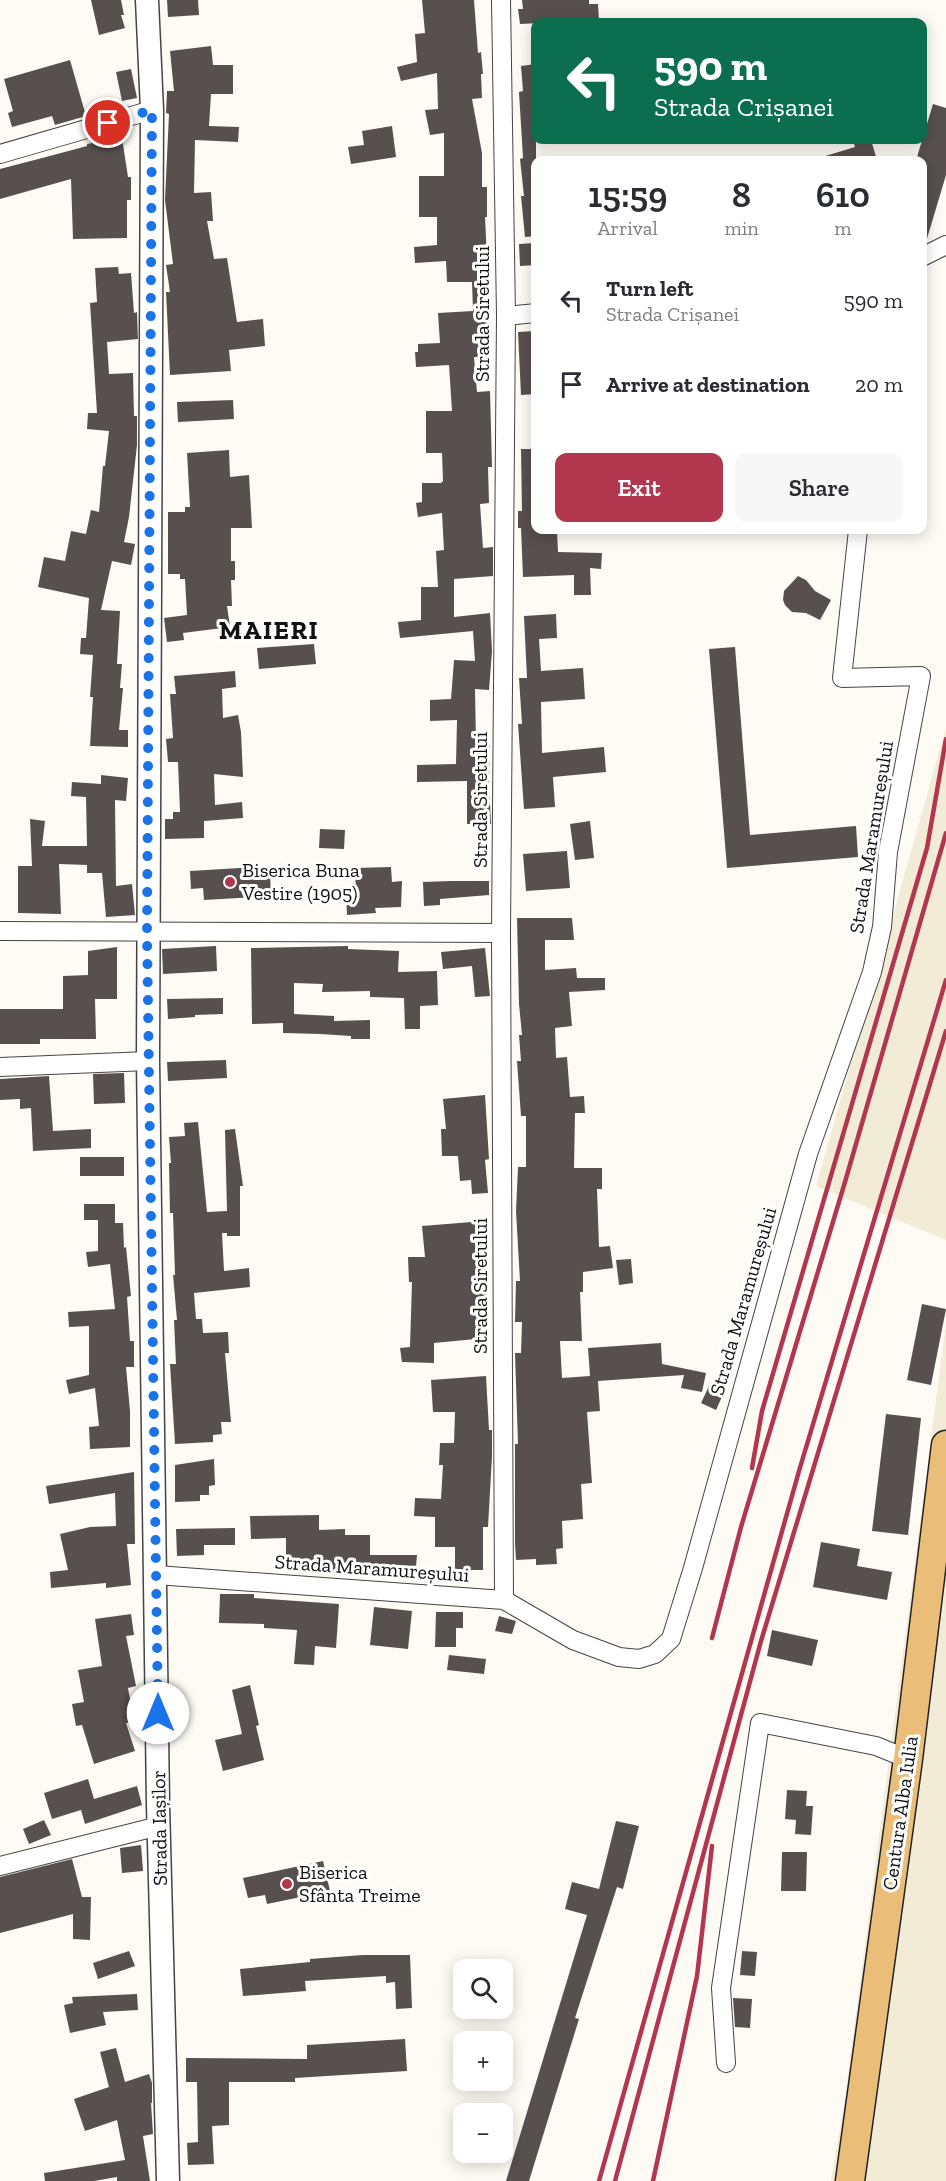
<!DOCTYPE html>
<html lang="en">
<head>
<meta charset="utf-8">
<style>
	body { margin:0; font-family:"Zilla Slab",serif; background:#f7f7f7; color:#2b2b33; height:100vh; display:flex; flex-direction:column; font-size:22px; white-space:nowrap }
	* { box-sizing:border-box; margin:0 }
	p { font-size:20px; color:#7c7c81 }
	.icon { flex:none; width:33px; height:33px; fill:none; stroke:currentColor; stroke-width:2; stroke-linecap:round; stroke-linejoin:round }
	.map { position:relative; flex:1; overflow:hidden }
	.drawer { position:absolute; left:531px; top:156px; width:396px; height:378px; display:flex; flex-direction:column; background:#fff; border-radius:12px; box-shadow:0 3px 15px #0003 }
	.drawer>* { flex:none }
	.top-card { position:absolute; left:531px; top:18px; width:396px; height:126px; border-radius:12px; box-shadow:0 3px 15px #0003; background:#0b6e4f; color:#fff; overflow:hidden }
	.tools { position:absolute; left:453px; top:1959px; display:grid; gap:12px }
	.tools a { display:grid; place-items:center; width:60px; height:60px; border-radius:12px; background:#fff; box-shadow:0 3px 15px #0003; font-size:30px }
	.pin { position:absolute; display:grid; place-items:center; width:51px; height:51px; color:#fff; margin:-26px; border:3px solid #fff; border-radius:50%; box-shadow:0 2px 6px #0007 }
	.me { position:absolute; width:66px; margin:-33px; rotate:0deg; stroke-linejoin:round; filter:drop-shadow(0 0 4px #0008) }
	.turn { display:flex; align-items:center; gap:21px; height:126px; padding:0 24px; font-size:27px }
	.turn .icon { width:78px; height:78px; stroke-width:2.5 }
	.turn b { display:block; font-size:42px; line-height:51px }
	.eta { display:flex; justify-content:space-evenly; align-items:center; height:102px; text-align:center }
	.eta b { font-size:36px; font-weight:600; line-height:42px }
	.cta { display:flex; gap:12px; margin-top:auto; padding:12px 24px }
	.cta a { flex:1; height:69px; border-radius:12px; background:#b3364f; color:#fff; font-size:24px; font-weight:600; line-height:69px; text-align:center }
	.cta a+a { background:#f7f7f7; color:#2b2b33 }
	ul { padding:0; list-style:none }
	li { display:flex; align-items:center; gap:18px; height:84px; padding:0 24px }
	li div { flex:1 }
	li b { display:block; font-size:22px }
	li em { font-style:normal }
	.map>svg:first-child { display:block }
</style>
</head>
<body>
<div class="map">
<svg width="946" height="2181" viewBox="0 0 946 2181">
	<rect width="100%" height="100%" fill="#fefbf5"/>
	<g fill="#f2ecd7">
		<polygon points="946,728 946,1240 816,1186"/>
		<polygon points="946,1323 946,2181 831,2181 845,2097"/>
	</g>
	<g fill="#58504e">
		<polygon points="91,0 121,0 124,15 121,15 125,28 99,35"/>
		<polygon points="167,0 198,0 199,15 168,17"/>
		<polygon points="422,0 474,0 478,53 481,52 483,74 481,74 482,98 472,99 482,153 482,187 487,187 487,217 485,217 489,300 486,300 488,326 484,327 485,357 474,357 477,392 490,391 492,467 488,467 489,503 480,504 483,548 493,547 493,576 454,579 454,617 490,613 492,651 489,690 475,689 476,743 490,744 489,783 491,824 467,824 467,781 417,782 417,765 456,764 457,720 430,721 430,700 451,699 454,660 475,661 473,631 400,638 398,622 421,620 421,587 438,587 436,551 444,550 442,513 418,517 416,503 422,502 422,483 441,483 443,481 442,453 426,453 426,411 452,411 449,365 416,367 415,352 418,352 418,344 440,343 438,313 473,311 472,282 447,282 446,261 415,263 414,247 437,245 437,217 419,217 419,176 444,176 444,133 430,135 425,110 438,109 437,73 401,81 397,67 417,62 415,34 425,33"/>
		<polygon points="522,0 589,0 589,4 598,4 599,20 520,24 518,9 523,9"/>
		<polygon points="211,46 213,65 233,65 233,94 211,94 209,126 239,127 238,142 195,140 194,193 211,192 213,221 207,221 214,259 227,258 237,322 263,319 265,346 229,350 231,371 170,375 166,292 170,292 166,265 173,264 165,200 169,114 166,113 167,91 174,91 170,51"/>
		<polygon points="70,60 86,116 55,125 52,116 12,127 8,113 13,111 4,79"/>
		<polygon points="536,64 536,236 525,237 521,196 524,196 520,159 523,158 519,92 523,91 521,66"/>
		<polygon points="131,69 137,98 122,101 116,72"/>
		<polygon points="933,104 946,108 946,175 926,242 922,241 922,159 917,157"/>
		<polygon points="392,126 396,157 351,164 348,147 364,145 362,131"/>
		<polygon points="122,138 128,177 131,177 131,200 127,200 127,238 73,239 71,179 0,199 0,169 46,157 87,146 87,144"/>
		<polygon points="853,140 871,140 877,160 822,160 822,157 855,147"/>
		<polygon points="536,243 536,265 520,266 519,244"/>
		<polygon points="118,267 119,274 131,273 134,313 137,312 138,339 107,342 109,374 133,373 134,416 137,416 137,445 129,517 124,542 135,544 131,565 112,561 101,610 120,611 117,664 122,664 120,688 123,688 119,730 128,730 128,747 90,746 93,697 90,697 93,655 80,654 81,638 86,638 89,598 38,587 44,557 65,561 71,531 86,534 91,510 99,512 103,466 105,466 109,431 87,429 88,413 97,413 90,303 97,302 95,268"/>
		<polygon points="536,331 536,394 521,395 518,332"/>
		<polygon points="233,400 234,419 178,422 177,402"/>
		<polygon points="521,449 536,449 536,530 557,530 558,552 602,553 601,569 590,568 591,595 574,595 574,575 523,577 521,528 518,528 518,511 522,511"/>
		<polygon points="229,450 230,477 249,475 252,528 231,528 231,561 235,561 235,580 231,580 232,606 227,606 230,627 183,633 184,640 167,642 164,618 187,615 185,579 180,579 180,574 168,574 168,512 185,512 185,507 190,507 187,453"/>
		<polygon points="798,576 806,580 815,591 831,600 820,620 806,613 792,612 785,605 783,600 784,591"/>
		<polygon points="556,614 557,638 539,639 541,671 583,668 585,699 541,702 542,753 604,747 606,772 553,777 555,807 524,809 518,724 522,724 519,678 527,678 524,616"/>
		<polygon points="314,644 316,664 259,669 257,648"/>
		<polygon points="735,647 750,835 856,826 858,857 727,868 709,649"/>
		<polygon points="235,671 236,687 222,689 223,718 238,715 241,732 243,777 214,774 215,805 242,802 243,818 204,821 204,838 165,839 165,819 173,819 173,812 180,812 178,762 168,762 166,739 173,738 170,694 176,694 174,676"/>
		<polygon points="101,775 128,778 126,801 115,800 116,886 132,884 135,915 106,917 102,873 87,873 87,865 59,864 61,914 18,913 18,866 32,866 30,819 45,821 42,846 87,846 86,797 71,796 72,782 101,784"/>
		<polygon points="590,821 594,858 575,860 570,824"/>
		<polygon points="320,829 345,830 344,849 319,848"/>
		<polygon points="567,851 570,888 526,891 523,854"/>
		<polygon points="258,867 259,875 270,874 271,896 204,900 203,888 191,889 190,871"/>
		<polygon points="391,867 392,882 402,881 401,907 375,908 376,913 347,915 346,893 356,893 355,868"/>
		<polygon points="451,881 489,881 489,895 440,899 440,905 424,906 423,882"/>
		<polygon points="517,918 572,918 574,940 545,940 545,970 576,968 577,978 605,978 605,990 569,992 572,1026 555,1028 556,1058 567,1057 570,1097 584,1096 585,1113 575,1113 574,1168 602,1168 602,1189 597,1189 599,1247 610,1246 613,1268 583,1272 583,1292 580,1292 582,1341 560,1341 562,1378 590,1376 588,1348 661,1343 662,1364 706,1373 702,1392 681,1388 684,1375 598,1381 600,1411 587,1412 592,1483 581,1484 583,1519 562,1521 563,1548 556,1549 557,1564 536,1565 536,1559 516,1560 515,1544 515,1444 518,1444 515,1353 521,1353 522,1322 515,1322 516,1281 520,1281 516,1211 518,1167 526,1167 526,1116 521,1116 517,1061 521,1061 519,1035 522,1035 519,1004"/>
		<polygon points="216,946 217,971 163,974 162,949"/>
		<polygon points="348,946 348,949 399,951 398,972 437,971 438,1005 420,1006 420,1029 405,1029 404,998 370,997 370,991 322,992 323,984 294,983 294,1014 334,1016 334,1021 370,1020 370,1039 351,1039 351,1036 320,1034 283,1033 283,1023 252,1024 251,948"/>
		<polygon points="117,947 117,999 95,999 96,1039 40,1039 40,1044 0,1044 0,1009 63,1009 63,976 88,975 88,951"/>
		<polygon points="485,948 490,996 475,997 472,966 443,969 441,952"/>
		<polygon points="223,998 223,1014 195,1015 195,1017 168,1019 167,999"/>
		<polygon points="226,1060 227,1078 168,1081 167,1062"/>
		<polygon points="124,1073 125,1103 94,1104 93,1074"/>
		<polygon points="49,1076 53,1131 91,1129 91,1148 33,1151 31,1108 20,1109 20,1099 0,1100 0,1079"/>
		<polygon points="485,1095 489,1159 485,1160 488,1193 472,1194 471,1180 460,1181 458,1156 442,1156 441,1129 446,1129 443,1099"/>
		<polygon points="198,1122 207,1212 227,1211 225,1130 235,1129 243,1186 240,1186 240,1236 227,1236 227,1233 222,1233 224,1271 249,1268 250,1287 194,1293 196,1319 202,1319 203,1333 228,1332 229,1353 225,1353 231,1422 221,1422 222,1434 213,1435 213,1442 175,1444 170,1364 176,1364 174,1320 177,1320 173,1275 175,1275 173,1213 170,1213 169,1163 171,1163 169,1137 185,1136 184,1123"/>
		<rect x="80" y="1157" width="44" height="19"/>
		<polygon points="84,1204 115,1204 115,1223 123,1223 124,1248 126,1247 131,1296 127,1297 130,1341 134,1341 134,1367 126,1367 130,1411 130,1447 90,1449 89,1427 99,1426 95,1388 69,1394 66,1380 89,1375 89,1326 69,1327 68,1312 115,1309 110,1264 88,1267 86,1252 98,1251 98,1220 84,1220"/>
		<polygon points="484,1221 488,1270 487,1303 483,1303 486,1338 434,1343 434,1363 402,1362 400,1348 410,1347 412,1282 409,1282 408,1257 425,1257 422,1226"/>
		<polygon points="631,1259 633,1283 619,1285 616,1260"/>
		<polygon points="922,1304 946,1309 931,1385 907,1380"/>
		<polygon points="486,1376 489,1430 492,1430 492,1456 488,1527 483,1527 483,1570 455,1570 455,1547 435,1547 435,1517 414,1516 415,1498 441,1499 443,1465 439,1465 440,1443 454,1443 455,1412 433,1412 431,1380"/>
		<polygon points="710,1384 725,1390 716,1410 701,1403"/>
		<polygon points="886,1414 921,1418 908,1535 872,1531"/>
		<polygon points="214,1459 215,1485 209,1486 209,1495 200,1495 200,1501 175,1502 175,1465"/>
		<polygon points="134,1472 135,1544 127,1544 131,1585 106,1588 106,1583 51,1588 50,1572 68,1570 60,1534 90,1527 116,1526 115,1493 49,1504 46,1486"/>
		<polygon points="319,1515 319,1530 345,1529 345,1535 370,1535 370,1555 417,1555 415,1577 381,1577 381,1571 333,1571 333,1565 286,1565 286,1538 251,1539 250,1516"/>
		<polygon points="235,1528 235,1545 204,1545 204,1555 177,1556 176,1529"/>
		<polygon points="821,1542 860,1549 857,1566 892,1572 887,1600 813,1587"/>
		<polygon points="220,1594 254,1594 254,1598 339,1604 336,1648 315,1646 314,1665 294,1664 297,1630 264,1628 264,1624 219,1623"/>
		<polygon points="374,1607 412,1611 408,1649 370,1645"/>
		<polygon points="436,1612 463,1612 463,1628 456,1628 456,1647 435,1647"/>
		<polygon points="131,1614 134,1635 126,1636 136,1686 128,1688 134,1722 126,1723 135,1751 94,1764 82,1725 76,1726 72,1704 84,1702 78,1670 102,1666 95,1619"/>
		<polygon points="499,1616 516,1621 512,1634 495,1631"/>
		<polygon points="772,1630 818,1640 812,1666 767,1656"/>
		<polygon points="449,1655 486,1659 484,1674 447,1670"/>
		<polygon points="250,1685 259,1725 256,1726 264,1760 223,1771 215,1740 242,1734 232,1690"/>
		<polygon points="88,1779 94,1799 137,1786 142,1805 85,1824 81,1810 52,1819 44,1793"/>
		<polygon points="787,1790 807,1791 806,1806 813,1806 811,1835 795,1834 796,1820 785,1819"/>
		<polygon points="44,1820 51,1835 29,1844 23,1829"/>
		<polygon points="616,1821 639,1826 623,1889 617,1887 575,2018 579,2019 529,2181 506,2181 587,1915 565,1909 572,1882 599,1889"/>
		<polygon points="141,1845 143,1871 122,1873 120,1848"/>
		<polygon points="782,1852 807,1852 806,1891 781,1891"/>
		<polygon points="72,1859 82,1897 91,1897 90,1940 73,1939 73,1914 0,1933 0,1877"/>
		<polygon points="323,1861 330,1891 267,1904 265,1895 248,1898 243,1878"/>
		<polygon points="129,1951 135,1966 98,1979 93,1963"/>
		<polygon points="742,1951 757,1952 755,1976 740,1975"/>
		<polygon points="363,1955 410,1955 412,2008 396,2009 395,1982 386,1983 386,1976 305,1981 306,1991 243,1996 240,1969 310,1962 310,1959"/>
		<polygon points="137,1994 138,2010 103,2012 106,2025 70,2033 64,2005 73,2003 72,1997"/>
		<polygon points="733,1998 752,1999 750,2028 735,2027"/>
		<polygon points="405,2039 407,2071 295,2078 295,2082 229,2082 229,2125 212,2126 214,2164 188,2165 187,2143 198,2142 197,2082 186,2082 186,2058 307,2059 307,2045"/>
		<polygon points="116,2048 125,2082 149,2074 152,2083 152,2103 151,2103 153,2134 143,2136 150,2181 117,2181 117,2177 94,2181 45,2181 44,2173 125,2160 117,2120 85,2131 74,2099 109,2087 100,2052"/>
	</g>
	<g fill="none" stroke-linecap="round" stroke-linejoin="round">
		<g stroke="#444" stroke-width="20">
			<g id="minor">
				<polyline points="501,0 506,316 501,933 504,1600"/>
				<polyline points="0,154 152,110"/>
				<polyline points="922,257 946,245"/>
				<polyline points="506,316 536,313"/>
				<polyline points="0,931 501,933"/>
				<polyline points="0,1067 148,1061"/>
				<polyline points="156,1575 504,1600 573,1640 619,1657 639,1659 655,1654 671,1639 693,1568 808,1154 872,972 882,927 888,852 921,676 842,678 858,530"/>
				<polyline points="0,1866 159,1826"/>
				<polyline points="726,2063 721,1988 760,1723 876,1746 908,1759"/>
			</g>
		</g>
		<g stroke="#444" stroke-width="25">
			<polyline id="tertiary" points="147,0 152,110 148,1061 158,1805 168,2181"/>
		</g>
		<g stroke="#222" stroke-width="31">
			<polyline id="primary" points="850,2181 908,1759 946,1445"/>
		</g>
		<use href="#minor" stroke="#fff" stroke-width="18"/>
		<use href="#tertiary" stroke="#fff" stroke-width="22"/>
		<use href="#primary" stroke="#eabe79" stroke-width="28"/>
		<g stroke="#b3364f" stroke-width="4.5">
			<polyline points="752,1468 762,1411 927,848 946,739"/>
			<polyline points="712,1638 741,1527 845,1182 946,833"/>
			<polyline points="599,2181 799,1471 946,980"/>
			<polyline points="615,2181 761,1641 946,1031"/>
			<polyline points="653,2181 697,1976 712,1846"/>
		</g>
	</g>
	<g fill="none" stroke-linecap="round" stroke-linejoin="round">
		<polyline stroke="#1a73e8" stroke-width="10" stroke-dasharray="0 18" points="108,123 152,110 147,933 158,1713"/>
	</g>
	<g fill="#b3364f" stroke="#fff" stroke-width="2">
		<circle cx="230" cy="882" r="6"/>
		<circle cx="287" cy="1884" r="6"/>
	</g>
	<g text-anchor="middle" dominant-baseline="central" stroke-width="6" stroke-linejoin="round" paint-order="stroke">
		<g font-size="20" fill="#111" stroke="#fff">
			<text transform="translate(482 314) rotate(-90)">Strada Siretului</text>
			<text transform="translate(480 800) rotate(-90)">Strada Siretului</text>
			<text transform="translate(871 837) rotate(-81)">Strada Maramureșului</text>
			<text transform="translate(480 1286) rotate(-90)">Strada Siretului</text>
			<text transform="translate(743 1301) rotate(-74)">Strada Maramureșului</text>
			<text transform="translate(372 1568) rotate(4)">Strada Maramureșului</text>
			<text transform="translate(900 1813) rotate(-82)">Centura Alba Iulia</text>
			<text transform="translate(159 1828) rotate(-91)">Strada Iașilor</text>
		</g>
		<g font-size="20" fill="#111" stroke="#fff" text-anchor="start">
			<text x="242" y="870">Biserica Buna<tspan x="242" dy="23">Vestire (1905)</tspan></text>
			<text x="299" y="1872">Biserica<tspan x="299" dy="23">Sfânta Treime</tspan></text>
		</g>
		<g font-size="26" font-weight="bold" letter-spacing="1.5" fill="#111" stroke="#fff">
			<text x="269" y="630">MAIERI</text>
		</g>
	</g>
</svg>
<div class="tools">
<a><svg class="icon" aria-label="search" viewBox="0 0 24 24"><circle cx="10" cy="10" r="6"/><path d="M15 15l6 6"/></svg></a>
<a>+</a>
<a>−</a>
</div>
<div class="pin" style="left:108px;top:123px;background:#d93025"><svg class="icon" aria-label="arrive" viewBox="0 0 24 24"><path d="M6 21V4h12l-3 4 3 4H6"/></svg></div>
<svg class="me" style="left:158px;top:1713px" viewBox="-20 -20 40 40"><circle r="19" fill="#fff"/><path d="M0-13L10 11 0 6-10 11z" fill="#1a73e8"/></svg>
<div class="top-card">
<div class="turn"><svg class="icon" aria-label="left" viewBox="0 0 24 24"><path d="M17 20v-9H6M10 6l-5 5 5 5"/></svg><div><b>590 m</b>Strada Crișanei</div></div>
</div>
<section class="drawer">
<div class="eta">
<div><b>15:59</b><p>Arrival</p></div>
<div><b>8</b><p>min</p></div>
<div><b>610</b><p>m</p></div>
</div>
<ul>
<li><svg class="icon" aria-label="left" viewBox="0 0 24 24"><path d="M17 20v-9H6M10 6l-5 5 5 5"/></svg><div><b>Turn left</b><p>Strada Crișanei</p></div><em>590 m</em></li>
<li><svg class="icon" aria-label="arrive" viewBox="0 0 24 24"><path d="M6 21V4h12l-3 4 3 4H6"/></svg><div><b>Arrive at destination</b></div><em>20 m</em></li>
</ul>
<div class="cta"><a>Exit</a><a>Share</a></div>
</section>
</div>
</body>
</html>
